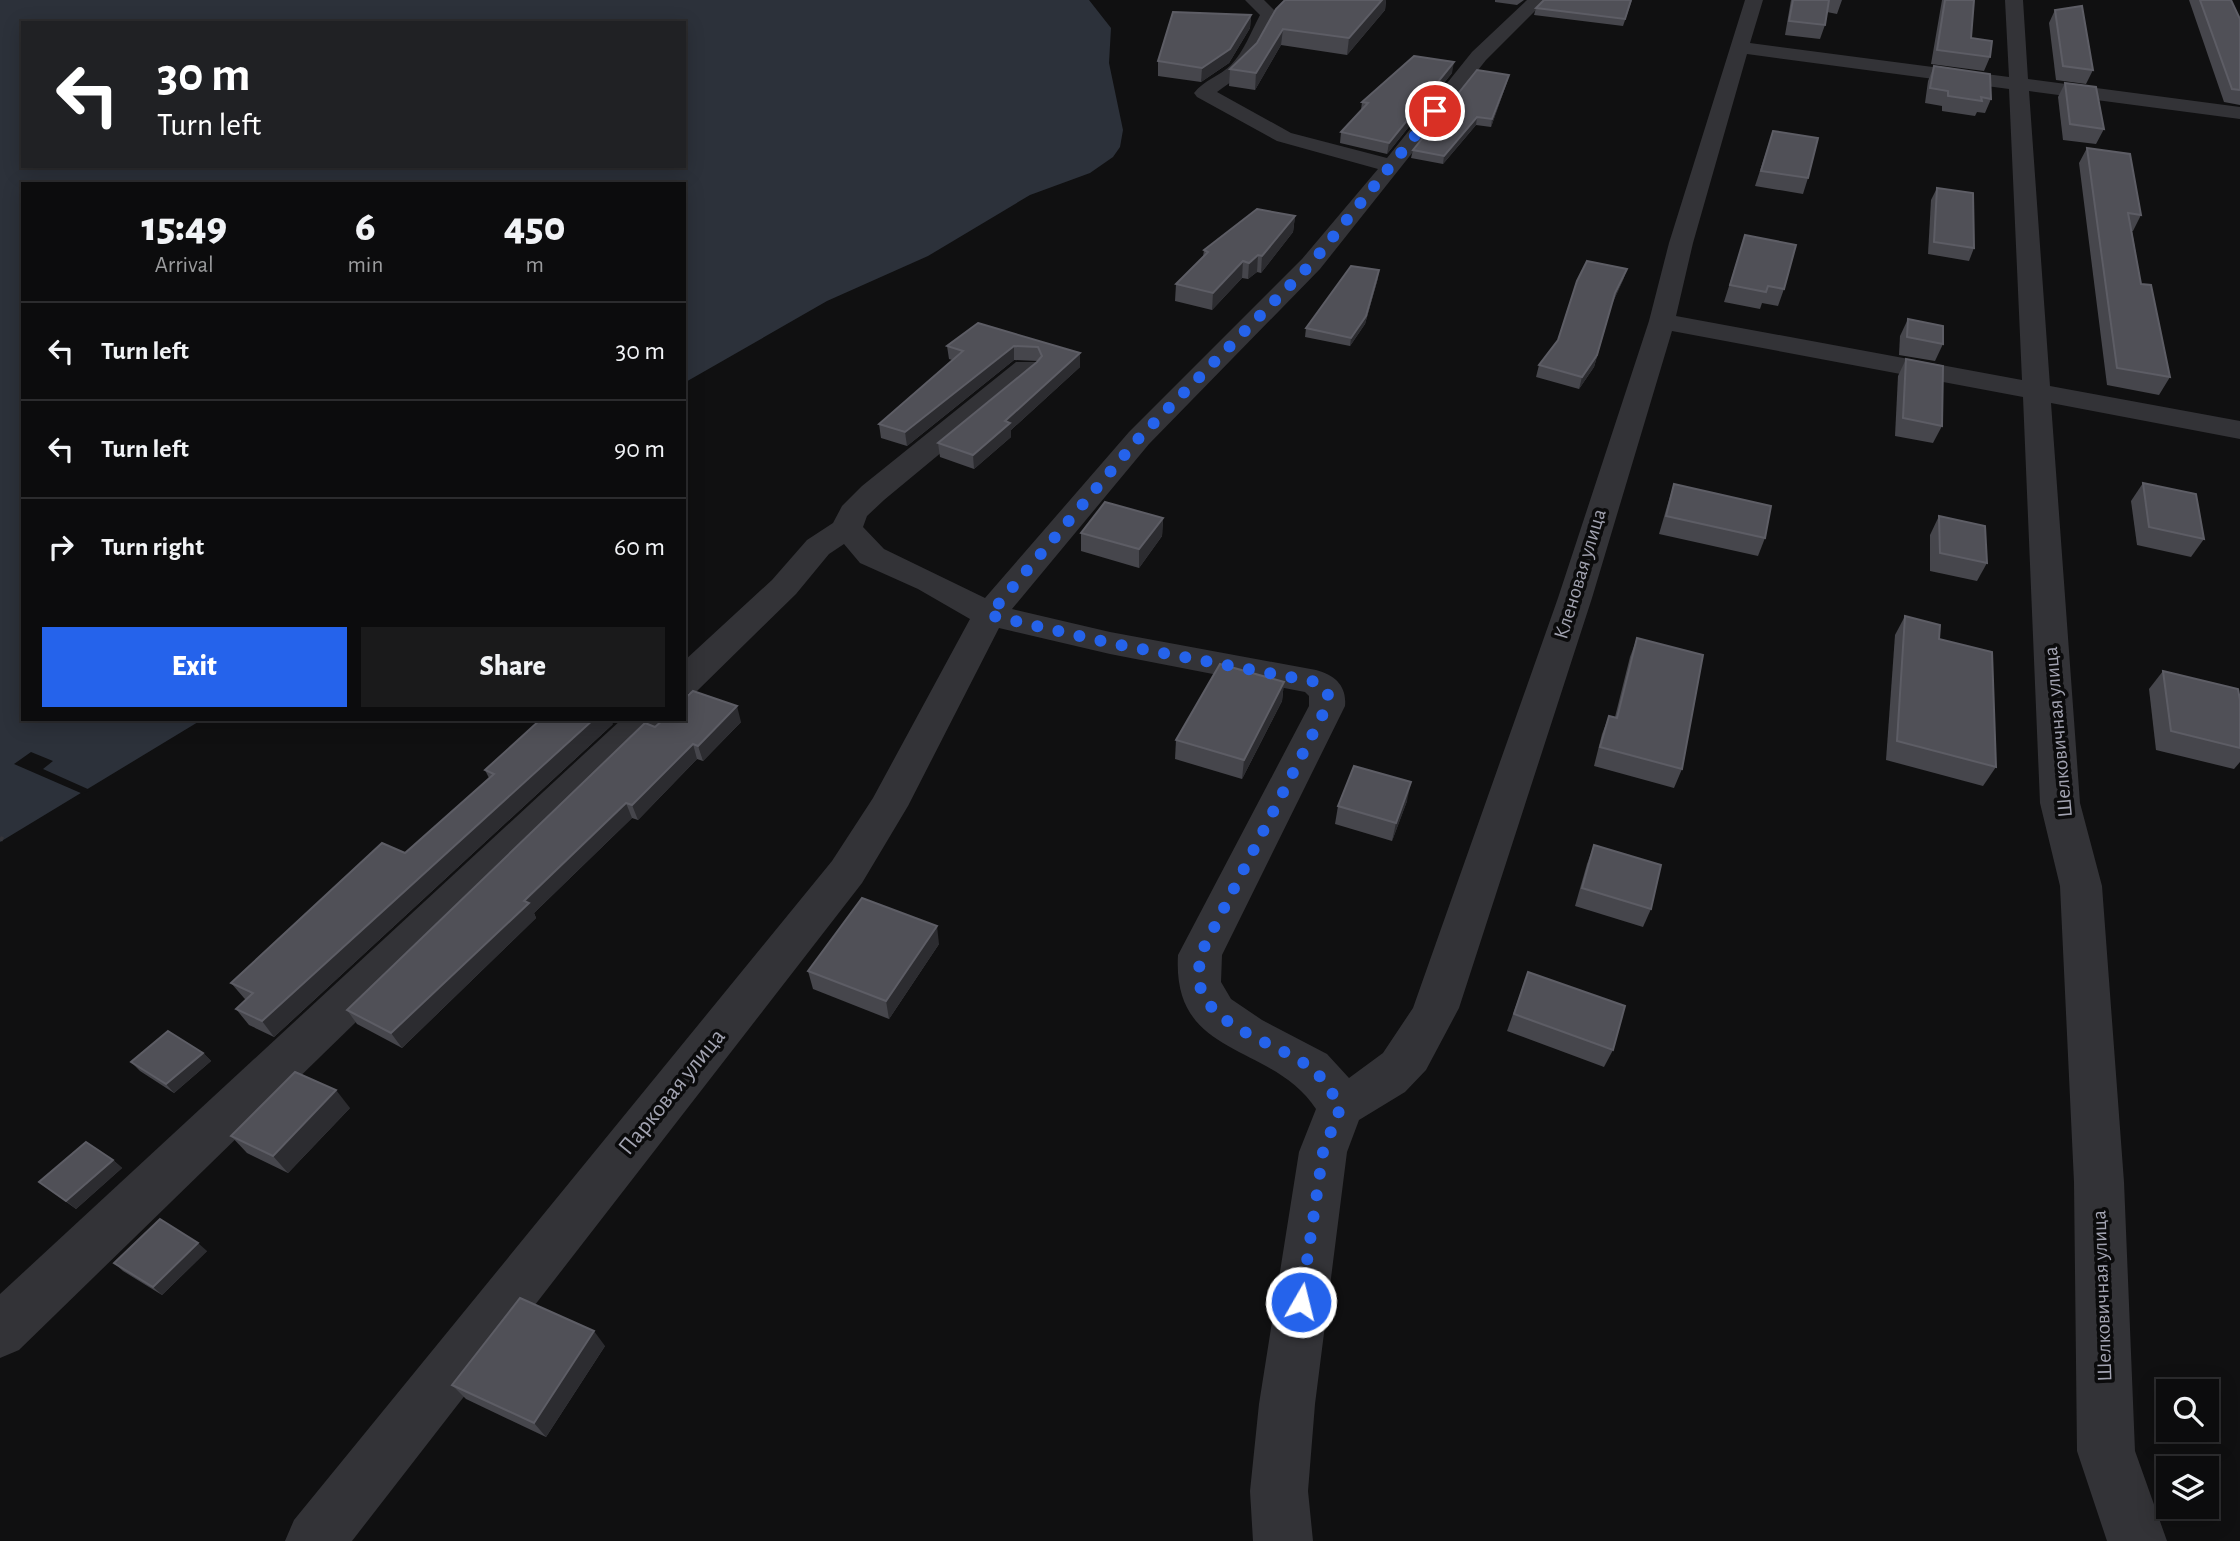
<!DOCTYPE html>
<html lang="en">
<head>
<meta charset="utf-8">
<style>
	body { margin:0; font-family:"Alegreya Sans",sans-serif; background:#1a1a1b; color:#f1f3f6; height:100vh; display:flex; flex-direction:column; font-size:26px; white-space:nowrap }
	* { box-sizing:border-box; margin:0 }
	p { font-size:23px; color:#9a9b9d }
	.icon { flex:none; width:38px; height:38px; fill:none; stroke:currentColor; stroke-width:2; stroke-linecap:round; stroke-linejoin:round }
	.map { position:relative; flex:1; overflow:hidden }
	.drawer { position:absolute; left:21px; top:182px; width:665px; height:539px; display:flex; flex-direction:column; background:#0c0c0d; border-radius:0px; box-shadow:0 4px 18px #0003,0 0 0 2px #2c2c2e }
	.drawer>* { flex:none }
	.guide { position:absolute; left:21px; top:21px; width:665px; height:147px; border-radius:0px; box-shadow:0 4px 18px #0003,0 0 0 2px #2c2c2e; background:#202124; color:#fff; overflow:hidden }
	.controls { position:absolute; left:2156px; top:1379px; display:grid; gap:14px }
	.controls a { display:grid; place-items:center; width:63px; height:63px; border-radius:0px; background:#0c0c0d; box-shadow:0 4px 18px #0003,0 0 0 2px #2c2c2e; font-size:35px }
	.pin { position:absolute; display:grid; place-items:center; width:60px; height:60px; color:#fff; margin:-30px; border:4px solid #fff; border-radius:50%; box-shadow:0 2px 7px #0007 }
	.me { position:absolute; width:77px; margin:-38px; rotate:8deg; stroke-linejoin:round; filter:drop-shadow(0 0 5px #0008) }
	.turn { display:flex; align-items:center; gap:24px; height:147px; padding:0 21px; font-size:32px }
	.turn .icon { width:91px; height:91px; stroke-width:2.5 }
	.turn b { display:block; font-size:49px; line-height:60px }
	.eta { display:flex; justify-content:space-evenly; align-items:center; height:119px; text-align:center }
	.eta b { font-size:42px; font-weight:800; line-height:49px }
	.cta { display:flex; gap:14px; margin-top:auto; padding:14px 21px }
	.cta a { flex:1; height:80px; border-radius:0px; background:#2563eb; color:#fff; font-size:28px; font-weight:800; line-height:80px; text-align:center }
	.cta a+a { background:#1a1a1b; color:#f1f3f6 }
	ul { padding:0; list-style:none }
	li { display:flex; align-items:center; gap:21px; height:98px; padding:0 21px; border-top:2px solid #2c2c2e }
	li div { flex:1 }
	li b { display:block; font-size:26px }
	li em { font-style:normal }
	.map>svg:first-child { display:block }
</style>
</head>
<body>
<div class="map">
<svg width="2240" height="1541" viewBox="0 0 2240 1541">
	<rect width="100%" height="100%" fill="#101011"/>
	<path fill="#2c313a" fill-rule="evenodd" d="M0,0H1089L1111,28L1109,63L1123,130L1120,147L1113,157L1090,173L1030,195L928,256L827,301L684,383V184H23V719H203L0,842ZM23,23H684V166H23Z"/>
	<polygon fill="#101011" points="31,752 53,761 43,769 90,790 83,794 14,764"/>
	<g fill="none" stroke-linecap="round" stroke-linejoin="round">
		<polyline stroke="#37373c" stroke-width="4.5" stroke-dasharray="3.5 5" stroke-linecap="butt" points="0,838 4,840"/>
		<g fill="#333337" fill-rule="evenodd">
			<path d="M1245,0H1264L1278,14C1258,53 1254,67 1217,92L1291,133L1387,158L1472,52L1527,0H1546L1486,60L1320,269L1149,444L1012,609L1110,632L1316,670C1335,675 1347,686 1345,706L1222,955L1221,982L1231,999L1262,1020L1327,1054L1349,1078L1383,1053L1413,1008L1558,598L1649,321L1669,243L1745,0H1763L1750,43L2009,77L2005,0H2023L2028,79L2240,107V119L2029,91L2050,386L2240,421V439L2051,403L2080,803L2102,886L2124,1182L2135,1451L2167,1541H2107L2077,1451L2074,1182L2060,886L2040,803L2023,397L1672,331L1592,598L1459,1008L1426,1070L1405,1092L1359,1120L1347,1152L1315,1404L1308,1491L1313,1541H1253L1250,1491L1259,1404L1299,1152L1316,1109C1271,1041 1172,1060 1178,955L1309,706V696L1305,692L1110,654L999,628L908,806L862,883L352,1541H285L294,1520L832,861L873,798L970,619L918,589L860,563L844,544L829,554L796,594L697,691L684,694V661L772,580L807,540L833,523L842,506L862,486L1016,362H1036L1040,368L1036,374L884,500L867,516L863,527L884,549L985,598L1129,432L1302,259L1378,169L1277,141L1197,97L1194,93C1204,80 1220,76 1231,65C1244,51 1251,32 1260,15ZM1747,54L2009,89L2022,380L1676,316L1693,243Z"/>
			<polygon points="622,719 663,719 658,728 19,1350 0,1358 0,1294"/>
		</g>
	</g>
	<g fill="#46464c">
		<polygon points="1285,0 1386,0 1385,10 1347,55 1281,45 1255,90 1229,86 1230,69 1257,43"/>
		<polygon points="1495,0 1524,0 1517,5 1495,2"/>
		<polygon points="1632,0 1623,26 1534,15 1536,8"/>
		<polygon points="1791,0 1842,0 1837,14 1827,12 1825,25 1820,39 1785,35"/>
		<polygon points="1942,0 1974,0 1971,38 1990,57 1984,71 1931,64"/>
		<polygon points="2189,0 2231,0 2240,19 2240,105 2224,102"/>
		<polygon points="2055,10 2093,70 2086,84 2056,80 2049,23"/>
		<polygon points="1251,15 1250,28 1229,63 1201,82 1158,76 1158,61"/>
		<polygon points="1934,66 1991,99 1985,113 1977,112 1975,116 1942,111 1942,106 1925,103 1928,81"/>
		<polygon points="1452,73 1387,154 1340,143 1341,132 1361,110 1362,102"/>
		<polygon points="1509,75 1507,82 1491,127 1476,125 1443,164 1411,158 1413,150"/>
		<polygon points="2065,83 2104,129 2096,144 2063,140 2058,97"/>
		<polygon points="1773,131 1808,178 1803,194 1755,186"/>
		<polygon points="2087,148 2141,215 2133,231 2132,231 2141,284 2170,377 2159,395 2107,385 2079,163"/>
		<polygon points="1937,188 1974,248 1969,261 1928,254 1931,200"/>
		<polygon points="1295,216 1293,232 1261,273 1257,272 1248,279 1242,278 1212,310 1175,301 1176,284 1203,257 1204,250"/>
		<polygon points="1745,235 1784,289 1778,306 1762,303 1760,309 1724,302"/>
		<polygon points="1627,269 1623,280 1612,304 1594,367 1579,389 1536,377 1539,365"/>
		<polygon points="1378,278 1365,324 1350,346 1305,337 1306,328"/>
		<polygon points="1908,319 1943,344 1935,361 1899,355 1900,336"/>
		<polygon points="978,323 1080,353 1080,367 1011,430 1011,437 974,469 940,457 938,443 1038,361 1014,360 907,446 881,438 879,424 952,360 949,359 947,346"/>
		<polygon points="1906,359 1942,426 1933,443 1895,436 1898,376"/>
		<polygon points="2143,483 2204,539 2191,557 2137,545 2131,501"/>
		<polygon points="1674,484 1765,538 1758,556 1659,534 1668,503"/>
		<polygon points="1939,516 1987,563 1977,581 1930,571 1930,535"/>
		<polygon points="1163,518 1162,536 1139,568 1081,551 1081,533"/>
		<polygon points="1905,616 1939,639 1996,767 1983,786 1886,760 1895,635"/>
		<polygon points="1637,638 1682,769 1674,788 1594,766 1602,734 1609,716 1615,717 1630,657"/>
		<polygon points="2163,671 2240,748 2240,762 2234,769 2156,750 2149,689"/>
		<polygon points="1284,682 1282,701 1242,779 1175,759 1176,740"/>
		<polygon points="741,722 703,761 697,759 638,820 632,818 534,913 536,918 402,1048 357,1024 347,1010 655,727"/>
		<polygon points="613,724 274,1037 249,1025 236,1009 246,1000 244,998 231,983 405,853 489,778 485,770"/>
		<polygon points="1407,801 1392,841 1335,824 1338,806"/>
		<polygon points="1594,845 1651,909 1643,927 1575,906 1587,864"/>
		<polygon points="939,944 889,1019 813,989 808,971"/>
		<polygon points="1528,972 1613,1050 1604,1067 1507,1031"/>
		<polygon points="203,1053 211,1061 174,1093 140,1071 131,1062"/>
		<polygon points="350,1108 288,1173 247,1153 231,1136"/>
		<polygon points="113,1160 122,1168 76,1209 39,1182"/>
		<polygon points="207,1251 162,1295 123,1271 114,1263"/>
		<polygon points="605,1346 546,1437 466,1399 452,1385"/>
	</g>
	<g fill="#2c2c30">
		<polygon points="1382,0 1386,0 1385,10 1347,55 1349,38"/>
		<polygon points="1251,15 1250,28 1229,63 1201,82 1202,68"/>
		<polygon points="1283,29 1281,45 1255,90 1256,73"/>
		<polygon points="1454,62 1452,73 1387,154 1389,143"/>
		<polygon points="1509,75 1507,82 1491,127 1492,119"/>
		<polygon points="1477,117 1476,125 1443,164 1444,156"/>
		<polygon points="1295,216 1293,232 1261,273 1262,256"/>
		<polygon points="1258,255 1257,272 1248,279 1249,263"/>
		<polygon points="1243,261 1242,278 1212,310 1213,293"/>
		<polygon points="1627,269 1623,280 1612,304 1594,367 1579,389 1582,377 1615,293"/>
		<polygon points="1379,270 1378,278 1365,324 1350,346 1351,338"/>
		<polygon points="1014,346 1014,360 907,446 905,432"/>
		<polygon points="1080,353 1080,367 1011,430 1011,437 974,469 973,455 1005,421"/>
		<polygon points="1163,518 1162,536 1139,568 1139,549"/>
		<polygon points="1284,682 1282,701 1242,779 1244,760"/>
		<polygon points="737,706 741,722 703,761 698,746"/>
		<polygon points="594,719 611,719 613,724 274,1037 262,1021"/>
		<polygon points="693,744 697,759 638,820 632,805"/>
		<polygon points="1411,782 1407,801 1392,841 1396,823"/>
		<polygon points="626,803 632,818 534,913 536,918 402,1048 391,1033 524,901"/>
		<polygon points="937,926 939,944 889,1019 886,1001"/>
		<polygon points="203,1053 211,1061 174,1093 166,1084"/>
		<polygon points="336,1090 350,1108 288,1173 273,1156"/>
		<polygon points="113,1160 122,1168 76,1209 66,1201"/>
		<polygon points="198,1243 207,1251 162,1295 153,1287"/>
		<polygon points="594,1331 605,1346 546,1437 534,1423"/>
	</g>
	<g fill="#505057" stroke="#5d5d65" stroke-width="2">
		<polygon points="1285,0 1382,0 1349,38 1283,29 1256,73 1230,69 1257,43 1276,9"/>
		<polygon points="1544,0 1631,0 1625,19 1536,8"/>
		<polygon points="1793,0 1829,0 1825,25 1789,21"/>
		<polygon points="1945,0 1974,0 1971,38 1992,41 1990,57 1937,50"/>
		<polygon points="2200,0 2231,0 2240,19 2240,90 2232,89"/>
		<polygon points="2082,6 2093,70 2063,66 2055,10"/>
		<polygon points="1173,12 1251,15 1230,49 1202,68 1158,61"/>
		<polygon points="1414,56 1454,62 1389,143 1341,132 1368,103 1362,102"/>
		<polygon points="1934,66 1990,74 1991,99 1981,97 1982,101 1948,96 1948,91 1930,88"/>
		<polygon points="1477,70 1509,75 1492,119 1477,117 1444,156 1413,150"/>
		<polygon points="2065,83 2096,87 2104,129 2070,124"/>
		<polygon points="1773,131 1818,138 1808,178 1761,171"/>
		<polygon points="2087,148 2130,154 2141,215 2128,213 2141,284 2151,285 2170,377 2117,368"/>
		<polygon points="1937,188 1973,193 1974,248 1934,242"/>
		<polygon points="1257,209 1295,216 1262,256 1258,255 1249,263 1243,261 1213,293 1176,284 1208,252 1204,250"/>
		<polygon points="1745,235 1796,245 1784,289 1768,286 1766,292 1730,285"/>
		<polygon points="1587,261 1627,269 1615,293 1597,355 1582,377 1539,365 1558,340 1577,281"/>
		<polygon points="1351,266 1379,270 1366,316 1351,338 1306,328"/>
		<polygon points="1908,319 1943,326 1943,344 1907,337"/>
		<polygon points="978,323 1080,353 1005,421 1010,423 973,455 938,443 1037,362 1042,356 1038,347 1014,346 905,432 879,424 963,351 947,346"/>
		<polygon points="1906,359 1943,366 1942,426 1903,418"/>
		<polygon points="2143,483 2196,494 2204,539 2149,527"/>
		<polygon points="1674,484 1771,506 1765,538 1666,516"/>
		<polygon points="1105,502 1163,518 1139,549 1081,533"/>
		<polygon points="1939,516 1985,526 1987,563 1940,553"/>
		<polygon points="1905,616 1940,625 1939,639 1992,652 1996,767 1897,741"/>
		<polygon points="1637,638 1703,655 1682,769 1600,747 1609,716 1617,718"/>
		<polygon points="1220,664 1284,682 1244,760 1176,740"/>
		<polygon points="2163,671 2238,689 2240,700 2240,748 2171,731"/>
		<polygon points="693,691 737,706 698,746 693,744 632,805 626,803 524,901 529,903 391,1033 347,1010 645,723 655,727 664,719 684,719 684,699"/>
		<polygon points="541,719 594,719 262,1021 236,1009 253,993 231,983 382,843 405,853 494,774 485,770"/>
		<polygon points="1354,766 1411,782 1396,823 1338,806"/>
		<polygon points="1594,845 1661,865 1651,909 1582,888"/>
		<polygon points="862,898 937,926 886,1001 808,971"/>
		<polygon points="1528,972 1625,1006 1613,1050 1514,1014"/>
		<polygon points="168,1031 203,1053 166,1084 131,1062"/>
		<polygon points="295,1072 336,1090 273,1156 231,1136"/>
		<polygon points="86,1142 113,1160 66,1201 39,1182"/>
		<polygon points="160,1219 198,1243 153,1287 114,1263"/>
		<polygon points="520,1298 594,1331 534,1423 452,1385"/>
	</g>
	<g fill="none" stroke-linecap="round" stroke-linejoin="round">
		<path stroke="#2563eb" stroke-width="12" stroke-dasharray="0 21.6" d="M1301,1302L1323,1152L1341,1106C1332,1094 1323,1077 1311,1068C1277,1042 1208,1028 1199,982C1198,974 1200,963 1200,955L1327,706L1328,693L1316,682L1110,643L989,615L1139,438L1311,264L1435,111"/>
	</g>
	<g text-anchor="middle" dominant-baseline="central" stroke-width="7" stroke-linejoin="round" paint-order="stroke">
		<g font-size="21" fill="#a2a3b1" stroke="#0b0b0c">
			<text transform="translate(1580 574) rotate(-73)">Кленовая улица</text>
			<text transform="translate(2058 732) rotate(-95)">Шелковичная улица</text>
			<text transform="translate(2102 1296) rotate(-92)">Шелковичная улица</text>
		</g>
		<g font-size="24" fill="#a2a3b1" stroke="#0b0b0c">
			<text transform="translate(672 1092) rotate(-51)">Парковая улица</text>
		</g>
	</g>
</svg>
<div class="controls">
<a><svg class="icon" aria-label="search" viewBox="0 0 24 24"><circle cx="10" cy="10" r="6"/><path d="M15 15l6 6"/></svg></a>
<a><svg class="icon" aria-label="layers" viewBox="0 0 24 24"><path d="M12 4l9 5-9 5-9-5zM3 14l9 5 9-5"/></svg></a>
</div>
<div class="pin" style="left:1435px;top:111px;background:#d93025"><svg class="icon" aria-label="arrive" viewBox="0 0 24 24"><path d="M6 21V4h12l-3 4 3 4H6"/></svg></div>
<svg class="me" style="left:1301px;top:1302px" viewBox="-20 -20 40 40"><circle r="17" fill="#2563eb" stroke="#fff" stroke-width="3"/><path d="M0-11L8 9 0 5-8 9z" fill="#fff"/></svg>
<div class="guide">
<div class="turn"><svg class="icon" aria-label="left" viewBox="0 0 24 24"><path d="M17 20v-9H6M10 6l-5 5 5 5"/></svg><div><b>30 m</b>Turn left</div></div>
</div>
<section class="drawer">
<div class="eta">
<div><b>15:49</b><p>Arrival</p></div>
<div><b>6</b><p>min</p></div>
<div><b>450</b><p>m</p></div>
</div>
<ul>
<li><svg class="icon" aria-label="left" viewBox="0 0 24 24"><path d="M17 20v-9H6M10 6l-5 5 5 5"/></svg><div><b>Turn left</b></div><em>30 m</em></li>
<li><svg class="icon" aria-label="left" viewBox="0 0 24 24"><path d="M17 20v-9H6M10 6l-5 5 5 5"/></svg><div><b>Turn left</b></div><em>90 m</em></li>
<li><svg class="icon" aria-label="right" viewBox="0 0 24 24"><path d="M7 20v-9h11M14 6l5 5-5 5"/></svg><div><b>Turn right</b></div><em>60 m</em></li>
</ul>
<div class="cta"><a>Exit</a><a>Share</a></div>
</section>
</div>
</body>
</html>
